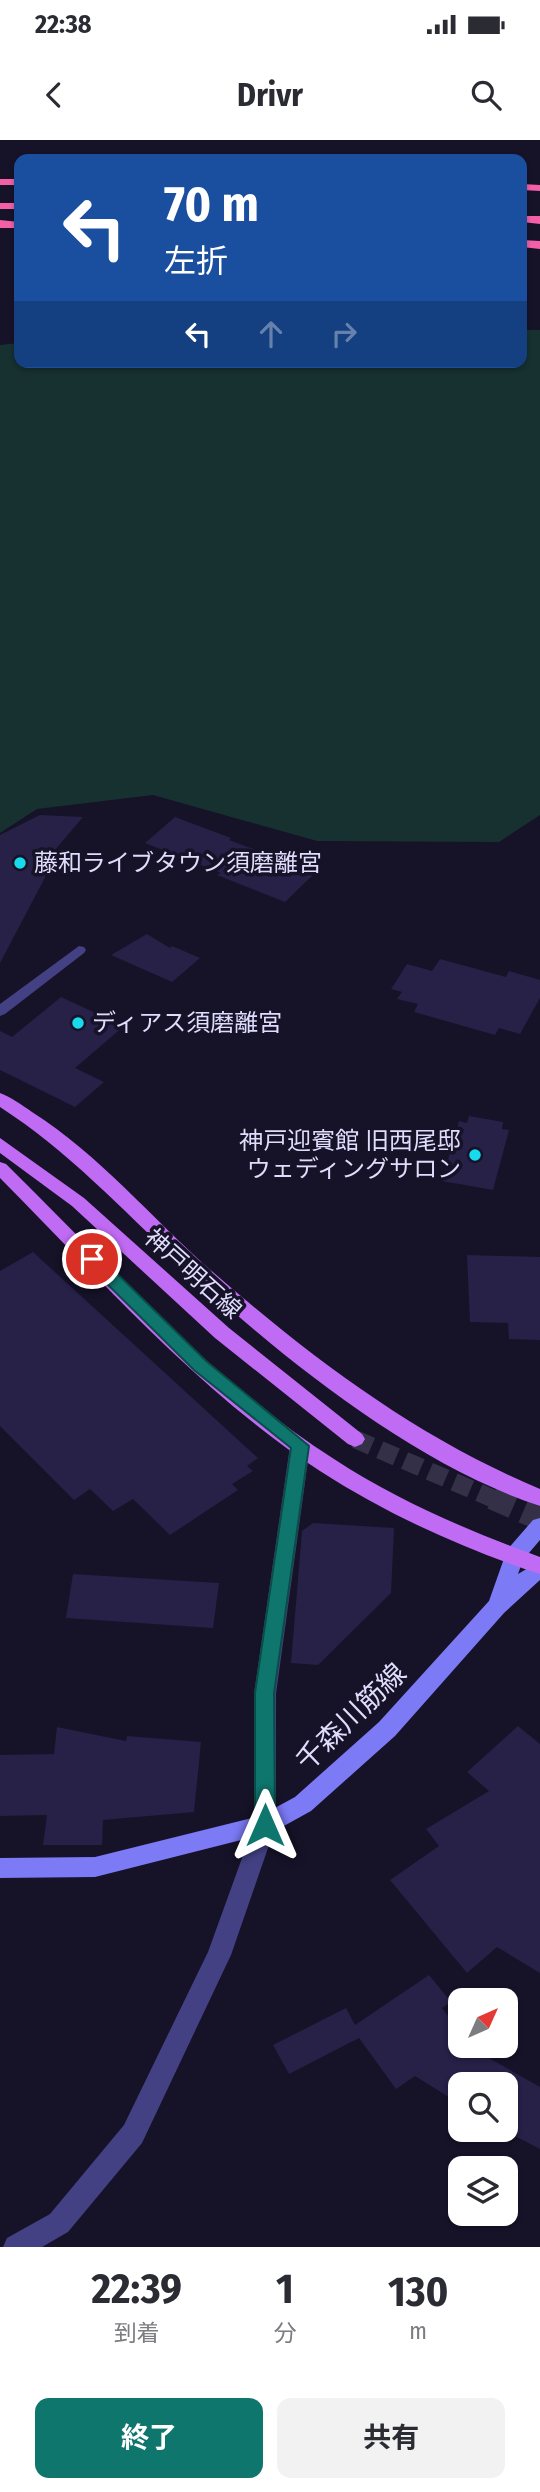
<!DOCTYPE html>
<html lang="ja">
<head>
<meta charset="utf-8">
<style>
	body { margin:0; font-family:"Fira Sans Condensed","Noto Sans JP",sans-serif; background:#f2f2f3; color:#2b2b33; height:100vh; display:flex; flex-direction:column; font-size:26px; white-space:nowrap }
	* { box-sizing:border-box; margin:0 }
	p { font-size:23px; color:#7c7c81 }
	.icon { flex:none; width:38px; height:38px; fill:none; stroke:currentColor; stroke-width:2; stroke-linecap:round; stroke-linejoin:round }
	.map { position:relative; height:2107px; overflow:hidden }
	.panel { display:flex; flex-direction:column; background:#fff; flex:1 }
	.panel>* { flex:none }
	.guide { position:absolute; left:14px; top:14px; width:513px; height:214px; border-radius:14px; box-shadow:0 2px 5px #0004; background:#1a4fa0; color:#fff; overflow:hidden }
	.needle { width:46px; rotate:45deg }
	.controls { position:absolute; left:448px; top:1848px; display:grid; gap:14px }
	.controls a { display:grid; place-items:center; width:70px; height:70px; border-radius:14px; background:#fff; box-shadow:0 2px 5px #0004; font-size:35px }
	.pin { position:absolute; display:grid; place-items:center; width:60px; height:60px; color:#fff; margin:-30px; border:4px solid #fff; border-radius:50%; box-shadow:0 2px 7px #0007 }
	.me { position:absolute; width:77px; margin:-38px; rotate:0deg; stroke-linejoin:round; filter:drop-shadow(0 0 5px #0008) }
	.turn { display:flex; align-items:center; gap:24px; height:147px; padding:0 35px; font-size:32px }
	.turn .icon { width:91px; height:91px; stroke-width:2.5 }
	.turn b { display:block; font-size:49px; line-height:60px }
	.lanes { display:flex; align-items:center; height:66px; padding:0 35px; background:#0003; justify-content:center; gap:35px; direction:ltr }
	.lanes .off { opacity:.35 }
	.eta { display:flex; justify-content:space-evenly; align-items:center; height:119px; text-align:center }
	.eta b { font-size:42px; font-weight:700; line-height:49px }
	.cta { display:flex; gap:14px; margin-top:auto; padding:14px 35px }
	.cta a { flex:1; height:80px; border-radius:14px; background:#0f766e; color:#fff; font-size:28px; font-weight:700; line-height:80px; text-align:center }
	.cta a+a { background:#f2f2f3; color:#2b2b33 }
	.status { display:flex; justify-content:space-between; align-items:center; height:49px; padding:0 35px; background:#fff; direction:ltr }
	.status svg { height:19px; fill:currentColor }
	header { display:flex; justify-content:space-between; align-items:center; height:91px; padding:0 35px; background:#fff; font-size:32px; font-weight:700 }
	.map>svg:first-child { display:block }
</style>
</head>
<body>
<div class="status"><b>22:38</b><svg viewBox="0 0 49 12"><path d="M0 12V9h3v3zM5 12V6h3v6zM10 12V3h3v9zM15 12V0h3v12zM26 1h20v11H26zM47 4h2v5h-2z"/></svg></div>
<header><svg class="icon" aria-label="back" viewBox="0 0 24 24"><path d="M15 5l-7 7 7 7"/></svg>Drivr<svg class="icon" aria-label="search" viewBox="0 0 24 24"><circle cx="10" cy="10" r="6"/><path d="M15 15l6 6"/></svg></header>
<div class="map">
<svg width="540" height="2107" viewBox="0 0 540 2107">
	<rect width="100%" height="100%" fill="#161228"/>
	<polygon fill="#163130" points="522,190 540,190 540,675 499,702 317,701 153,655 37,669 0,693 0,205 19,203 19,222 522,222"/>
	<g fill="#272047">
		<polygon points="40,675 83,677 42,725 49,730 0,823 0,695"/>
		<polygon points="175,677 231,698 229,700 316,732 285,762 217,735 221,733 145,703"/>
		<polygon points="147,794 170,808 172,806 200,818 172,842 111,815"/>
		<polygon points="440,819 506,837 509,831 540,840 540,858 520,894 499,888 495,895 414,872 418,864 397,859 402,852 391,849 407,824 432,831"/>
		<polygon points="61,857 124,886 75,928 104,942 75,967 0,930 0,891 12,897"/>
		<polygon points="469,976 503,982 502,989 509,990 493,1050 442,1041 459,981 467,983"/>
		<polygon points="33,1112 258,1318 247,1326 253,1331 232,1344 238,1350 170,1395 133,1359 113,1371 90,1349 74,1360 0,1286 0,1131"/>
		<polygon points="467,1115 540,1117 540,1200 509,1199 508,1183 470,1182"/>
		<polygon points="313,1383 394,1388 391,1453 318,1525 291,1523 302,1391"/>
		<polygon points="73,1434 219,1443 213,1488 66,1478"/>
		<polygon points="518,1586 540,1604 540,1833 497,1807 467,1833 390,1740 439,1706 426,1689 489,1651 467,1632"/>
		<polygon points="57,1587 126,1601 127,1596 201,1602 194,1672 103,1680 102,1705 43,1705 47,1675 0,1676 0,1615 54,1614"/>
		<polygon points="429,1835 451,1862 442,1868 460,1891 460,1906 468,1906 540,1947 540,2009 503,1990 506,1990 506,1944 460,1944 460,1964 415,1936 396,1949 359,1898 289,1934 273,1905 346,1868 355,1885"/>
	</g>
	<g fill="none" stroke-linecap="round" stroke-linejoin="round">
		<polyline stroke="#343048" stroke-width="18" stroke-dasharray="18 9" stroke-linecap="butt" points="355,1299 496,1360"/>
		<polyline stroke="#343048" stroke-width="23" stroke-dasharray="23 11" stroke-linecap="butt" points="492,1358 540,1379"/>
		<polygon fill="#434183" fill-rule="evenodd" points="79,806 84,807 86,810 84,813 5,874 0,876 0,864"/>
		<polygon fill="#434183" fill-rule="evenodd" points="300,1298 307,1301 310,1306 276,1554 276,1685 231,1815 142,2003 68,2092 42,2107 3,2107 7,2098 50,2074 124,1985 208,1812 254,1685 254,1554 290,1306 293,1301"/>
		<polygon fill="#7c7af5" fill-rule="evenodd" points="540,1378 540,1400 523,1420 518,1434 540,1421 540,1440 504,1473 395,1596 311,1671 273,1692 95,1737 0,1738 0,1718 95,1717 260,1676 295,1657 379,1582 489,1461 507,1410 533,1380"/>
		<g fill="#c06bf4" fill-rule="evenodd">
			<path d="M0,953C11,957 22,965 32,972C100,1015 154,1081 214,1133C314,1220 418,1298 540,1349V1366C412,1324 278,1215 180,1124C122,1069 68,1011 0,967Z"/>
			<polygon points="0,998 84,1058 229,1188 362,1294 365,1299 362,1304 355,1307 348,1304 215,1198 72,1066 0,1013"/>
			<path d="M0,1022L6,1024C110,1126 210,1240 334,1319C398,1361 469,1391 540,1417V1434C464,1409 388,1375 320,1331C199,1252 101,1140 0,1038Z"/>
		</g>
		<g fill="#f360a8" fill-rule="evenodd">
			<rect x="0" y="39" width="19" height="6"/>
			<polygon points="522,44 540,45 540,51 522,50"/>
			<rect x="0" y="63" width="19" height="6"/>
			<polygon points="522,76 540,76 540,84 522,82"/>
			<polygon points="0,80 19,82 19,88 0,88"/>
			<polygon points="522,100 540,101 540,109 522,107"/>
		</g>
	</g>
	<polygon fill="#0f766e" stroke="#0a4d48" stroke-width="2" points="92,1113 97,1114 206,1221 309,1306 274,1553 275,1685 272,1692 265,1694 258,1692 255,1685 255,1553 291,1308 194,1230 86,1123 84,1119"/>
	<g fill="#17daed" stroke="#161228" stroke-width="2.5">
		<circle cx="20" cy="723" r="7"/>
		<circle cx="78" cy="883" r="7"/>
		<circle cx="475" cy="1015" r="7"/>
	</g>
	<g text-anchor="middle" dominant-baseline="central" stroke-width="7" stroke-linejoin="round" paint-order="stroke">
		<g font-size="24" fill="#dfdcfc" stroke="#161228" text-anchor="start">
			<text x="34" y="723">藤和ライブタウン須磨離宮</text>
			<text x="92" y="883">ディアス須磨離宮</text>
			<text x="461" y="1001" text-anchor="end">神戸迎賓館 旧西尾邸<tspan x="461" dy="28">ウェディングサロン</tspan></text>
		</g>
		<g font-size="24" fill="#dfdcfc" stroke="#161228">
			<text transform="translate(193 1134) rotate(42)">神戸明石線</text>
		</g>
		<g font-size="28" fill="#dfdcfc" stroke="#161228">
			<text transform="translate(351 1577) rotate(-44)">千森川筋線</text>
		</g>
	</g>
</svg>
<div class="controls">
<a><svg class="needle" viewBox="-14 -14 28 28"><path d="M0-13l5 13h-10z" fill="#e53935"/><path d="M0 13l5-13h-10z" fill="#7c7c81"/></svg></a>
<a><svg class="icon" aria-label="search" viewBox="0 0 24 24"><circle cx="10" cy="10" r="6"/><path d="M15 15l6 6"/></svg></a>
<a><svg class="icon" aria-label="layers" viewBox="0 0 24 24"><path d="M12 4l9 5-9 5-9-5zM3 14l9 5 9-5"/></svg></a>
</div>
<div class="pin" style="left:92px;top:1119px;background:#d93025"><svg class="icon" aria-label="arrive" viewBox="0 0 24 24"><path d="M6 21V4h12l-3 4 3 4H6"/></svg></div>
<svg class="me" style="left:265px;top:1685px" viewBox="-20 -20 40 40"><path d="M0-17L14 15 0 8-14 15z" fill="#0f766e" stroke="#fff" stroke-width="4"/></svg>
<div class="guide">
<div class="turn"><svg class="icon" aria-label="left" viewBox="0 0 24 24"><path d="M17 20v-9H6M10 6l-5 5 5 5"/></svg><div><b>70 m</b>左折</div></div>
<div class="lanes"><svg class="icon" aria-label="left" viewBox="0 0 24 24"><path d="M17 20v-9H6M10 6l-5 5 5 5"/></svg><svg class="icon off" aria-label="ahead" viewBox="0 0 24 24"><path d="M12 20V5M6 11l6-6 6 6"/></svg><svg class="icon off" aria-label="right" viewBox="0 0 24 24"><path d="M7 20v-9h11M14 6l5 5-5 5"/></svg></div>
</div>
</div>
<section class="panel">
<div class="eta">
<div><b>22:39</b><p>到着</p></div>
<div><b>1</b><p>分</p></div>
<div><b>130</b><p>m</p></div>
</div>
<div class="cta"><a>終了</a><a>共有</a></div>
</section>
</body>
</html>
